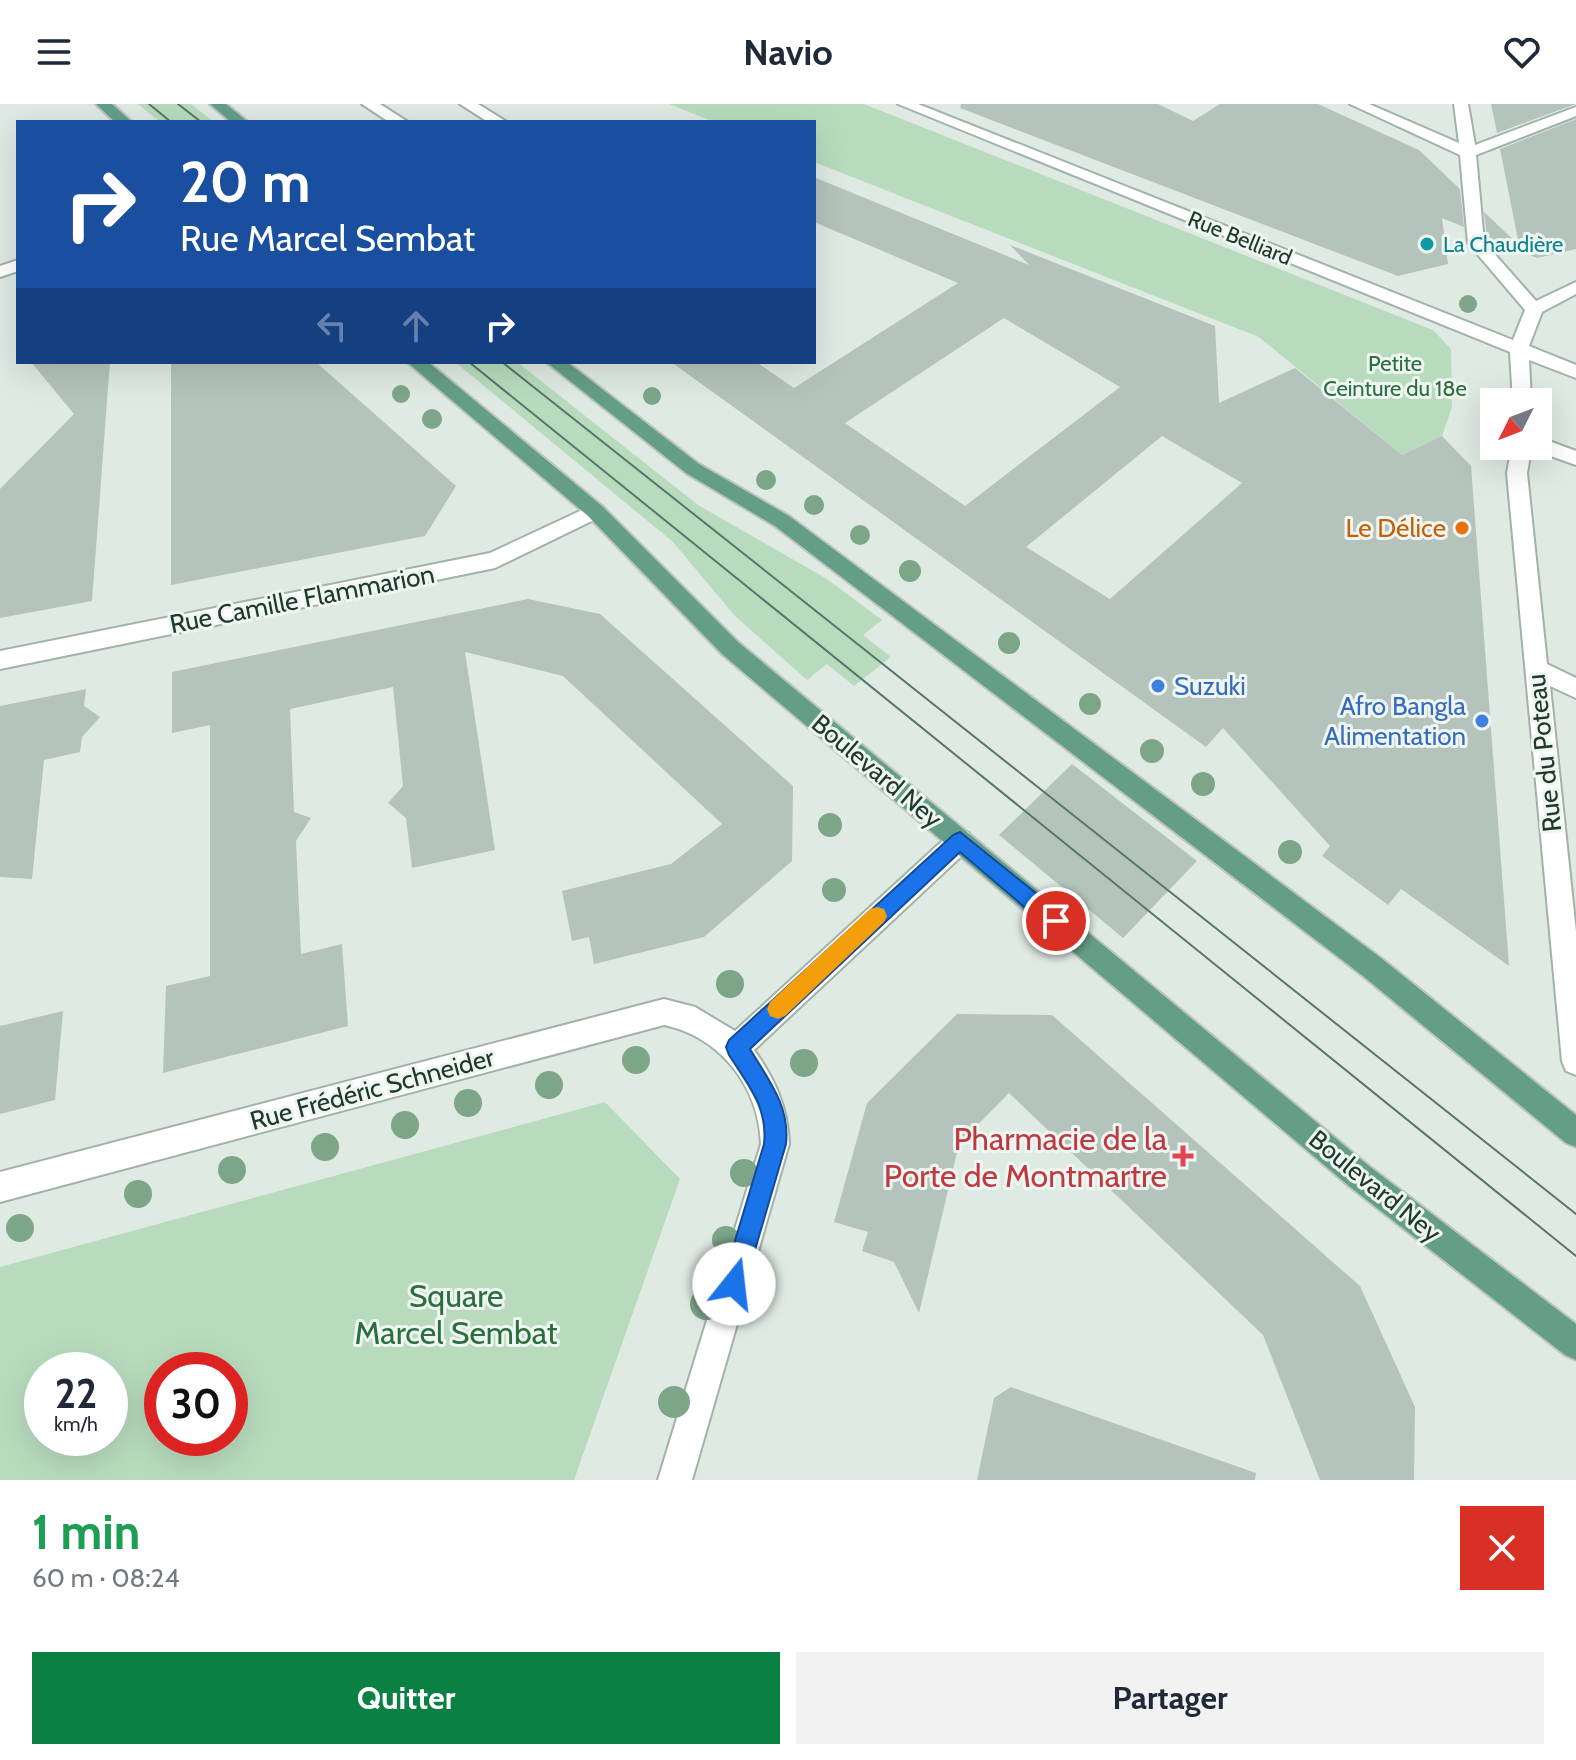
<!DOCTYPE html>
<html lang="fr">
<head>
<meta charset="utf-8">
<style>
	body { margin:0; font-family:Cabin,sans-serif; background:#f2f2f3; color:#1f2937; height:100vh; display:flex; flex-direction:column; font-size:30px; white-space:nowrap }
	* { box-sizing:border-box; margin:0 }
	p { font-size:26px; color:#747a83 }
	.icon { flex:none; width:44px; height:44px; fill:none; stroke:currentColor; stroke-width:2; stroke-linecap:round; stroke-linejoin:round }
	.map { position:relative; height:1376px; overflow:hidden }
	.details { display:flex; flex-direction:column; background:#fff; flex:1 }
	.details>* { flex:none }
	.guide { position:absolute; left:16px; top:16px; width:800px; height:244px; border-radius:0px; box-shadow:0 8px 32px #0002; background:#1a4fa0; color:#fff; overflow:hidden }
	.needle { width:52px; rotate:228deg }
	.fabs { position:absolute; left:1480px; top:284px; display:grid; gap:16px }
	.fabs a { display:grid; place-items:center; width:72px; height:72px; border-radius:0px; background:#fff; box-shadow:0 8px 32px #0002; font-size:40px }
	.speed { position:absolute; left:24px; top:1248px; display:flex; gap:16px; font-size:40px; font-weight:700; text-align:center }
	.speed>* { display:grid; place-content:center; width:104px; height:104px; border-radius:50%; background:#fff; box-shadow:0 8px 32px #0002; line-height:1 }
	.speed small { font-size:20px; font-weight:400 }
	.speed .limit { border:12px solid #d22; background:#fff; color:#111 }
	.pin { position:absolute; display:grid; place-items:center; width:68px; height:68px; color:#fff; margin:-34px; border:4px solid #fff; border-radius:50%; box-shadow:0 2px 8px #0007 }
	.me { position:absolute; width:88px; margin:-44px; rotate:16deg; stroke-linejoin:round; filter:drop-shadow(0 0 6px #0008) }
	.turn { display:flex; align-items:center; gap:28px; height:168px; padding:0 32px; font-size:36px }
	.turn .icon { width:104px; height:104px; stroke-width:2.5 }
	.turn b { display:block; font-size:56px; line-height:68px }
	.lanes { display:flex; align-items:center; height:76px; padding:0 32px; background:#0003; justify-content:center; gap:40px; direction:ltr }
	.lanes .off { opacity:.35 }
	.round { display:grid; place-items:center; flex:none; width:84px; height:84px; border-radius:0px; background:#f2f2f3 }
	.headline { display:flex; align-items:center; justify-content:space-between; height:136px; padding:0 32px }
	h1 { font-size:48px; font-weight:800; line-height:60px; color:#1e9e55 }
	.primary-button { display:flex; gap:16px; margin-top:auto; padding:16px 32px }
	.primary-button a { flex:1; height:92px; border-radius:0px; background:#0b8043; color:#fff; font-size:32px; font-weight:800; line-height:92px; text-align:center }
	.primary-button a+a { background:#f2f2f3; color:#1f2937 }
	header { display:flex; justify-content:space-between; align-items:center; height:104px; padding:0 32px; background:#fff; font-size:36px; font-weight:800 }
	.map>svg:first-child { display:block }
</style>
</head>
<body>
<header><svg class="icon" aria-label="menu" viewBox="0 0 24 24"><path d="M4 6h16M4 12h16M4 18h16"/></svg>Navio<svg class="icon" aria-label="heart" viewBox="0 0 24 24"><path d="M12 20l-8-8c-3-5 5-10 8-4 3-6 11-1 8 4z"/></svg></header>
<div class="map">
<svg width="1576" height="1376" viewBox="0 0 1576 1376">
	<rect width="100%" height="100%" fill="#dfeae3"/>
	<g fill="#b8dbbd" fill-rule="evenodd">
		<polygon points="138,0 191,0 214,18 160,18"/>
		<polygon points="669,0 864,0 1433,226 1451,245 1452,303 1442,332 1402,351 1259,233 814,58 814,18 714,18"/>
		<polygon points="455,258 517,258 698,401 827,475 882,516 863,531 891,553 854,582 827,560 807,576 735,512 673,438"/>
		<path d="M605,998L680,1075L574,1376H0V1163ZM42,1266H110V1334H42ZM162,1266H230V1334H162Z"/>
	</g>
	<g fill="#b4c4bc" fill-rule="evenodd">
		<polygon points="961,0 1158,0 1193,17 1220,0 1318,0 1419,46 1460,85 1464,123 1442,114 1448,160 1398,172 960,4"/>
		<polygon points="1491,0 1576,0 1497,29"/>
		<polygon points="1576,15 1576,145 1537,154 1487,133 1484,108 1519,141 1500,45"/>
		<path d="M816,74L1029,161L1010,141L1215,222L1219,299L1295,264L1402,351L1442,332L1471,362L1509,862L1401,785L1388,801L1322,752L1330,742L1223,624L1206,643L671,258H756L794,284L958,179L814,118ZM1004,214L1120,283L965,402L845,319ZM1162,332L1242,379L1110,495L1026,443Z"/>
		<polygon points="31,258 110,258 92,497 0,514 0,385 74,310"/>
		<polygon points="171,258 316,258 456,382 425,432 171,481"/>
		<polygon points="528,495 600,510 793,682 792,757 704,833 594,860 589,833 572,837 562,787 671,760 722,720 563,572 465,548 495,746 412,764 406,714 388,699 403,682 393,583 290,605 294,708 311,714 296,737 301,850 342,840 348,922 163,969 166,882 210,872 210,621 172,629 172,568"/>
		<polygon points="86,585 84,602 100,613 82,633 80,648 44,656 32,775 0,773 0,602"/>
		<polygon points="1072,660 1197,757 1123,834 999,731"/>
		<polygon points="63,907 55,996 0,1010 0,922"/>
		<polygon points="957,910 1052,911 1360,1182 1415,1303 1414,1376 1320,1376 1263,1231 1009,989 959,1040 919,1209 894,1158 862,1147 868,1128 834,1118 867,999"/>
		<polygon points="1011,1283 1256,1369 1255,1376 977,1376 994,1294"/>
	</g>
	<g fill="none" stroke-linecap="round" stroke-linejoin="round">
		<g stroke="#a2b1a9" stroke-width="4">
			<g id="lane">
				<polygon points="362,0 380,0 408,18 389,18"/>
				<polygon points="460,0 478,0 507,18 488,18"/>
			</g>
		</g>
		<g stroke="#a2b1a9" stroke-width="4">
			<g id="street">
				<polygon points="898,0 918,0 1513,236 1525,206 1468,139 1460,51 1350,0 1369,0 1459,39 1454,0 1468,0 1475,41 1576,3 1576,12 1476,51 1484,138 1536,197 1576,178 1576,190 1542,208 1529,242 1576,261 1576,274 1529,256 1531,298 1513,298 1510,248"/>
				<polygon points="18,156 18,167 0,173 0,162"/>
				<polygon points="1538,333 1576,347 1576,361 1531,345 1527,369 1547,560 1576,574 1576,594 1550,582 1576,828 1576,971 1566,967 1562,957 1507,369 1512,342 1538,342"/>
				<polygon points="595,400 602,402 605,407 602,412 495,464 0,565 0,547 490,449"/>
				<path d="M960,726L969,729L972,737L969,745L754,946C775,975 788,1004 789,1040L692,1376H658L761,1040C759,983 721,933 664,921L0,1098V1068L664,895L695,903L735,927L951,729Z"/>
			</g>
		</g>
		<g stroke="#bcc4c1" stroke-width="4">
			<g id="primary">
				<polygon points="96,0 112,0 132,18 115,18"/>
				<polygon points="210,0 226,0 248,18 231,18"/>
				<polygon points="407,258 428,258 602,402 738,538 1369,1062 1576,1220 1576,1256 1565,1251 1349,1082 722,550 588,412"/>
				<polygon points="546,258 567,258 699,360 789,412 1381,854 1576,1011 1576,1043 1566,1039 1363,872 775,422 686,369"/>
			</g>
		</g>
		<use href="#lane" fill="#fff" fill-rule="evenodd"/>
		<use href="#street" fill="#fff" fill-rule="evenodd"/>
		<use href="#primary" fill="#649e88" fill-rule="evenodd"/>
		<g stroke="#5a756a" stroke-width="2">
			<polyline points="149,0 171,18"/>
			<polyline points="178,0 201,18"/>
			<polyline points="469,258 1576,1152"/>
			<polyline points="502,258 1576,1110"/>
		</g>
	</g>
	<g fill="#7da688">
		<circle cx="1468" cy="200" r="9"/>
		<circle cx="401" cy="290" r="9"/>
		<circle cx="652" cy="292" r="9"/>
		<circle cx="432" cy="315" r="10"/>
		<circle cx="766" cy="376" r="10"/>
		<circle cx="814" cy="401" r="10"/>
		<circle cx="860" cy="431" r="10"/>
		<circle cx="910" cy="467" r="11"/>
		<circle cx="1009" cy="539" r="11"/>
		<circle cx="1090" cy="600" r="11"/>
		<circle cx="1152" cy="647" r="12"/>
		<circle cx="1203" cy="680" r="12"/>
		<circle cx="830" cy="721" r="12"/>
		<circle cx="1290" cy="748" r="12"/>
		<circle cx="834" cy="786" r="12"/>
		<circle cx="730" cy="880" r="14"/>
		<circle cx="636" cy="956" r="14"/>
		<circle cx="804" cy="959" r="14"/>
		<circle cx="549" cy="981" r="14"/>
		<circle cx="468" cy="999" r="14"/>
		<circle cx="405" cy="1021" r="14"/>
		<circle cx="325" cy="1043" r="14"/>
		<circle cx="232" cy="1066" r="14"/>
		<circle cx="744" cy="1069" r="14"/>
		<circle cx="138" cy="1090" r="14"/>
		<circle cx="20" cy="1124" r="14"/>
		<circle cx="726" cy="1136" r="14"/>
		<circle cx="706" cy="1200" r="16"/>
		<circle cx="674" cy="1298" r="16"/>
	</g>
	<path fill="#1a73e8" stroke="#114b97" stroke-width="2" d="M960,728L1063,811L1066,817L1063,824L1056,826L1049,824L960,748L750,945C769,977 790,1002 786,1040L745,1180L742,1188L734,1191L725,1188L722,1180L764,1040C768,1003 748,981 729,951L726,943L729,936L953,731Z"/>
	<polygon fill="#f59e0b" points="877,803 884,805 887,812 884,818 785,912 778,915 770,912 767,905 770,898 870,805"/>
	<circle fill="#0f9aa8" stroke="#eff6f2" stroke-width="3" cx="1427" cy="140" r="8"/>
	<circle fill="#e8710a" stroke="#eff6f2" stroke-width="3" cx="1462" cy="424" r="8"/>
	<g fill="#3f7fe0" stroke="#eff6f2" stroke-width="3">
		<circle cx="1158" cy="582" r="8"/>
		<circle cx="1482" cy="617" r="8"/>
	</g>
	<path fill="#e0444e" stroke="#eff6f2" stroke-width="3" d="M1179 1040h8v8h8v8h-8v8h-8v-8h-8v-8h8z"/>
	<g text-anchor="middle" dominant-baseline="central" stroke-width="6" stroke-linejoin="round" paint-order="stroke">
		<g font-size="22" fill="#20392f" stroke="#eff6f2">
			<text transform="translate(1240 134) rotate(22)">Rue Belliard</text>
		</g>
		<g font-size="22" fill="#0d838f" stroke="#eff6f2" text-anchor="start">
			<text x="1443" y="140">La Chaudière</text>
		</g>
		<g font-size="22" fill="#2c6e3d" stroke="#eff6f2">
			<text x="1395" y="259">Petite<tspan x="1395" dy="25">Ceinture du 18e</tspan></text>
		</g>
		<g font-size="26" fill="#c56008" stroke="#eff6f2" text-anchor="end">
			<text x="1446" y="424">Le Délice</text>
		</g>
		<g font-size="26" fill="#20392f" stroke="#eff6f2">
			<text transform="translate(302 495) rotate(-11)">Rue Camille Flammarion</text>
			<text transform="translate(1544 649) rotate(-96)">Rue du Poteau</text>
			<text transform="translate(877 667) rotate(40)">Boulevard Ney</text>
			<text transform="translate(372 985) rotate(-15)">Rue Frédéric Schneider</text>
			<text transform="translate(1375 1082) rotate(39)">Boulevard Ney</text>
		</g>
		<g font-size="26" fill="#366cbe" stroke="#eff6f2" text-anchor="start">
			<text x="1174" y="582">Suzuki</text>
			<text x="1466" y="602" text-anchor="end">Afro Bangla<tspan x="1466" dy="30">Alimentation</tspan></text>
		</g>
		<g font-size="32" fill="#be3a42" stroke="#eff6f2" text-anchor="end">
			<text x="1167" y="1034">Pharmacie de la<tspan x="1167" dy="37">Porte de Montmartre</tspan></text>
		</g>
		<g font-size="32" fill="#2c6e3d" stroke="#eff6f2">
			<text x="456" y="1191">Square<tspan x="456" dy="37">Marcel Sembat</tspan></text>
		</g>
	</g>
</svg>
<div class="fabs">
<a><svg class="needle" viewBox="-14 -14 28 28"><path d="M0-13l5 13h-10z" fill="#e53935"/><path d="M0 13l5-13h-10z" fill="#747a83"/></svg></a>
</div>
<div class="speed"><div>22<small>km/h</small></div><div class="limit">30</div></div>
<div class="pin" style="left:1056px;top:817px;background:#d93025"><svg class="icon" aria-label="arrive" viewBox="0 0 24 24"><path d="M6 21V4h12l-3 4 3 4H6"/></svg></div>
<svg class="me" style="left:734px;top:1180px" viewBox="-20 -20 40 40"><circle r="19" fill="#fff"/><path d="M0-13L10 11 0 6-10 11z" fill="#1a73e8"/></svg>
<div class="guide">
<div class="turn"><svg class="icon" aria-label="right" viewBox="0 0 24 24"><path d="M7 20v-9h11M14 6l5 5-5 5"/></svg><div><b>20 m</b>Rue Marcel Sembat</div></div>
<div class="lanes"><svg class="icon off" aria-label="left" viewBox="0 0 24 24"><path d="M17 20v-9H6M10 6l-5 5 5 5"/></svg><svg class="icon off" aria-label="ahead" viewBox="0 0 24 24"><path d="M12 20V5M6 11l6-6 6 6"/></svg><svg class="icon" aria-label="right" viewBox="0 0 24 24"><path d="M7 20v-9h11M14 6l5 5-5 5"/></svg></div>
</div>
</div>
<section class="details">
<div class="headline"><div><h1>1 min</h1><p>60 m · 08:24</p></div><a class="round" style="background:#d93025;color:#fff"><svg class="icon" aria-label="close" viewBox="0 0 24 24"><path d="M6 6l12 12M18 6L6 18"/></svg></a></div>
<div class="primary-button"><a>Quitter</a><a>Partager</a></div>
</section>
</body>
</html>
